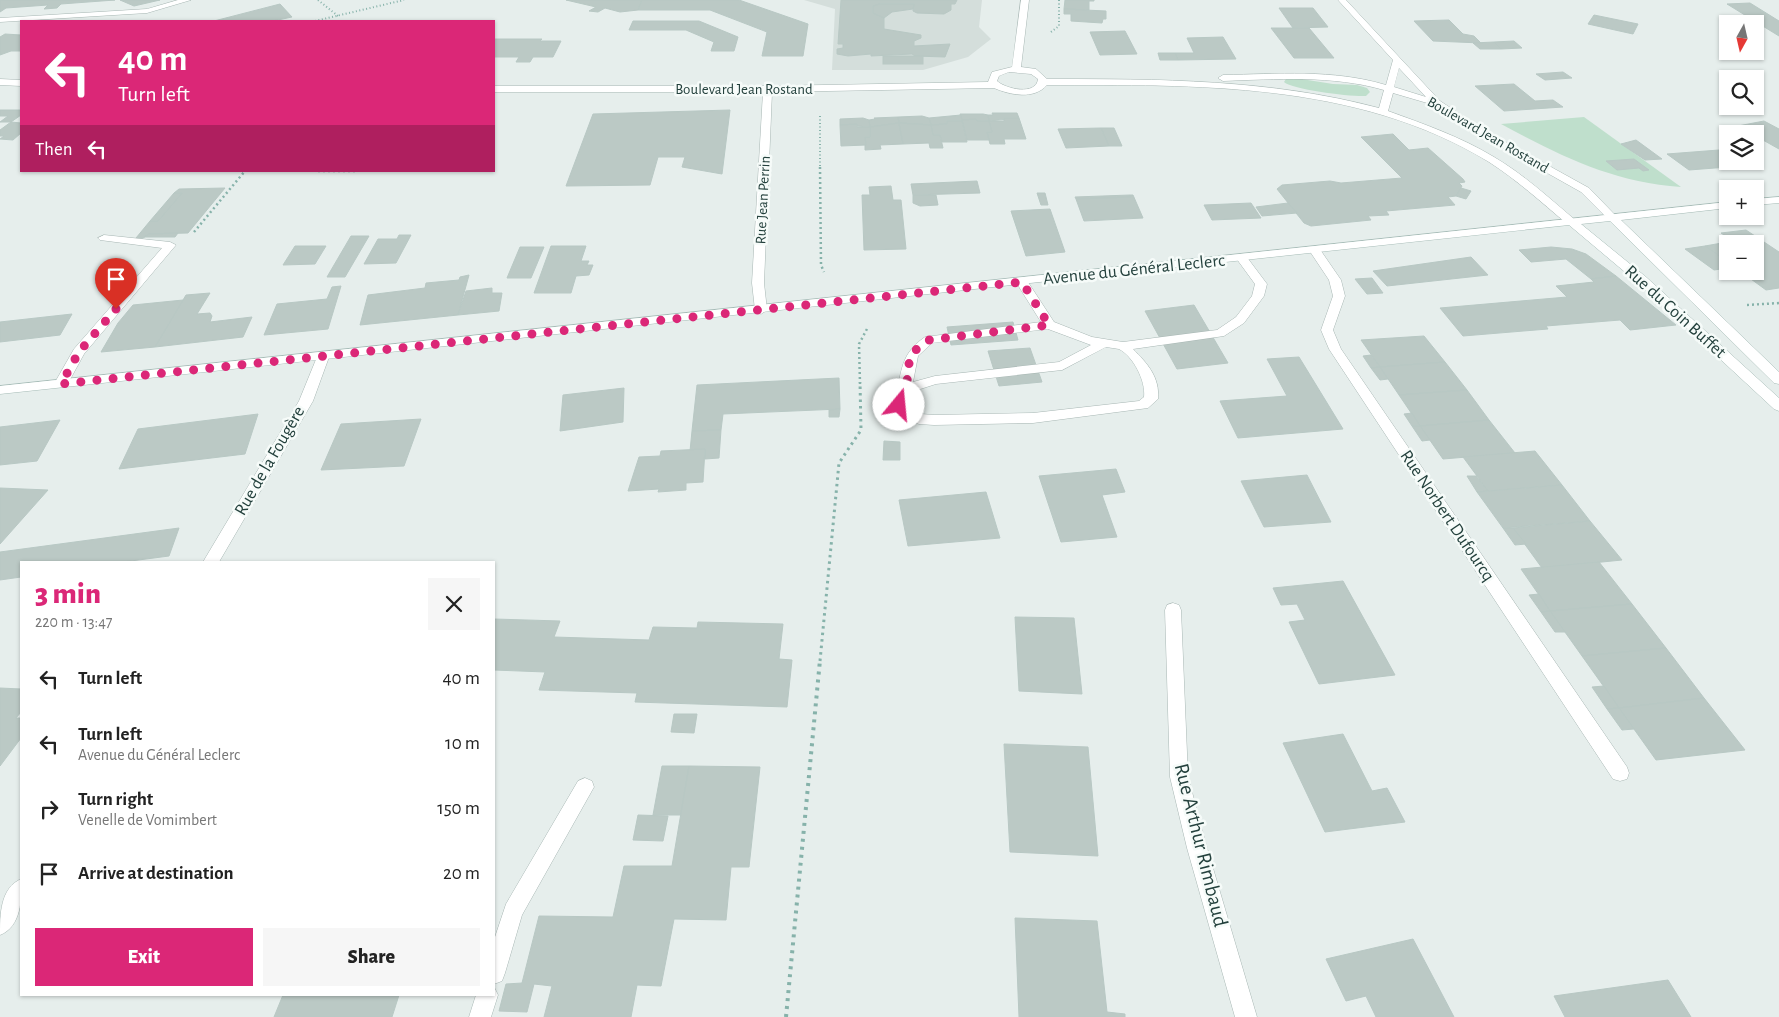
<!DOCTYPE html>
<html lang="en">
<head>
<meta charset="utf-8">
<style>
	body { margin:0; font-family:"Alegreya Sans",sans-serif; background:#f6f6f6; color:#222; height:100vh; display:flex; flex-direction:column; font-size:19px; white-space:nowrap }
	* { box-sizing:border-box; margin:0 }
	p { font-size:16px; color:#767676 }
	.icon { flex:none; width:28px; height:28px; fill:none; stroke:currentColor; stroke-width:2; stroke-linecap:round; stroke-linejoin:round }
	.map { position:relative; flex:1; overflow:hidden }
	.drawer { position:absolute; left:20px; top:561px; width:475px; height:435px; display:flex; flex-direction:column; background:#fff; border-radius:0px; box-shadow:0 1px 4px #0004 }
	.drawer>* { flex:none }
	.top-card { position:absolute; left:20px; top:20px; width:475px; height:152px; border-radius:0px; box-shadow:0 1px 4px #0004; background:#db2777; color:#fff; overflow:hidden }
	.needle { width:32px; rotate:188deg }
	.buttons { position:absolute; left:1719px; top:15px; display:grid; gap:10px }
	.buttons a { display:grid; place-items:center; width:45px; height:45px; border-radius:0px; background:#fff; box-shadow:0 1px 4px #0004; font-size:25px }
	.pin { position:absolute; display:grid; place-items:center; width:42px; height:42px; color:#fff; margin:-51px -21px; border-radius:50% 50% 50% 0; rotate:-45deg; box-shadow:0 0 5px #0007 }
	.pin .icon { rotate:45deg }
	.me { position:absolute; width:55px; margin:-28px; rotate:17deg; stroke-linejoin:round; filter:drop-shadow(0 0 4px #0008) }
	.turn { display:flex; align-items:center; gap:18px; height:105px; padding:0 15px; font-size:22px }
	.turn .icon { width:65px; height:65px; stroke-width:2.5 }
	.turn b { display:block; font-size:35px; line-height:42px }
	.then { display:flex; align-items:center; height:48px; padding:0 15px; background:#0003; gap:10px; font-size:19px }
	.round { display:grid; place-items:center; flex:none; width:52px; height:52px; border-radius:0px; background:#f6f6f6 }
	.summary { display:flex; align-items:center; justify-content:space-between; height:85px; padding:0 15px }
	h1 { font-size:30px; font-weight:800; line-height:38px; color:#db2777 }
	.action { display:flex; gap:10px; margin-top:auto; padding:10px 15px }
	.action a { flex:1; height:58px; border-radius:0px; background:#db2777; color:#fff; font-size:20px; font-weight:800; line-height:58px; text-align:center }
	.action a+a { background:#f6f6f6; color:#222 }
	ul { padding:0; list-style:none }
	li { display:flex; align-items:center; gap:15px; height:65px; padding:0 15px }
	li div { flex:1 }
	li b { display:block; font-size:19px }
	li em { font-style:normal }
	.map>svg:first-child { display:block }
</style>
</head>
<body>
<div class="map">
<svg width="1779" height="1017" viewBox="0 0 1779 1017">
	<rect width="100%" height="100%" fill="#e6eeec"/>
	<polygon fill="#d4dedb" points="804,0 982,0 979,27 991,39 968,57 923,70 832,70 835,9"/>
	<g fill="#bfdfcc">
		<path d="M1295,78L1333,84L1357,85L1367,88L1370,92L1366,96C1352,97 1293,90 1284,82L1286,79Z"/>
		<path d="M1584,117L1681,187C1612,182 1561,156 1501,124Z"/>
	</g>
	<g fill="#bbc9c5" stroke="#b8c8c4">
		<polygon points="0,0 115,0 61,4 57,8 44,9 48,5 6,8 0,12"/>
		<polygon points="120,0 160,0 134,6"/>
		<polygon points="566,0 642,0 638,10 620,12 605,8 598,12 589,11 596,7"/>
		<polygon points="642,0 739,0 808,24 803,56 762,56 767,32 710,10 638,10"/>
		<polygon points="841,0 957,0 955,4 951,4 951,10 944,14 917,13 913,11 914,4 880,4 873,6 873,13 884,18 884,29 921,35 921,38 914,41 914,46 950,44 945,57 915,56 912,54 871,56 871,54 848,56 837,54 837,49 843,48 843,44 838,44"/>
		<polygon points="1065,0 1094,0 1094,1 1089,1 1089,10 1064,9"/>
		<polygon points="1750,3 1779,21 1779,36 1727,4"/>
		<polygon points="280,4 292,17 273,21 214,21"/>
		<polygon points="880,4 914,4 913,9 892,12 884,18 873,13 873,6"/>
		<polygon points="1279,8 1313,8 1328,27 1293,28"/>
		<polygon points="1064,9 1106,11 1106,19 1103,19 1102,23 1071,21 1071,14 1064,14"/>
		<polygon points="1594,15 1638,24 1633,34 1588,24"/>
		<polygon points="1449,20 1463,34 1474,36 1481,43 1433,41 1414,21"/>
		<polygon points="633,21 699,21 738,37 734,51 711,51 714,42 686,30 629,30"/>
		<polygon points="1271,28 1309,28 1334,58 1294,58"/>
		<polygon points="1125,31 1137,54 1100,55 1090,32"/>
		<polygon points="5,34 21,35 21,51 11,51 0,55 0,37"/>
		<polygon points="1223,37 1236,59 1178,60 1175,53 1194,53 1187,38"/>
		<polygon points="494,39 542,39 540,41 561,41 553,57 533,57 530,62 516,62 519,57 494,57"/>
		<polygon points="1514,41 1522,48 1501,49 1494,42"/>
		<polygon points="1494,42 1501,49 1480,49 1473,43"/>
		<polygon points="1158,53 1175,53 1178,60 1160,60"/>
		<rect x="883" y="56" width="40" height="8"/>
		<polygon points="1563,72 1572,78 1545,80 1536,74"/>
		<polygon points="1514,84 1535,101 1553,100 1563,107 1504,111 1475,86"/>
		<polygon points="0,110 21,110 21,115 11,122 0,122 8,116 0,116"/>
		<polygon points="730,110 722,174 682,167 685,157 658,157 650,185 566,186 593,114"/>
		<polygon points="992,113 1017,113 1019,118 989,121 988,115 993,115"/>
		<polygon points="960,114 983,114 988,115 989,121 962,120"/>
		<polygon points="961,115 962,121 947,121 947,124 931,125 929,118"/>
		<polygon points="922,116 929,118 931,125 899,123 898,117"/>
		<polygon points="898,117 899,123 870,127 869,120 875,119 874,118"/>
		<polygon points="863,118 869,120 870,127 840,125 840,119"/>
		<polygon points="1004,118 1019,118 1026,139 1004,139 1005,144 990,144 987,132 992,132 989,121 1004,121"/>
		<polygon points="976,119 977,121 989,121 992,132 987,132 989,140 967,140 962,120"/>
		<polygon points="947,121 962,121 967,142 942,142 940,135 933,135 931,125 947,124"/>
		<polygon points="1764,121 1779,129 1779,149 1738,126"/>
		<polygon points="11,122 21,123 21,133 13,140 0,139 4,136 0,136 0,130"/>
		<polygon points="899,123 903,144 880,145 881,149 865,150 865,137 870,137 870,127"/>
		<polygon points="899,123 931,125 933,135 940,135 943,148 930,148 929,143 903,144"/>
		<polygon points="857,124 857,127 870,127 870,137 865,137 866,145 841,146 840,125"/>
		<polygon points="1101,128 1114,128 1122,146 1109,146"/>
		<polygon points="1101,128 1109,146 1066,148 1058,129"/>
		<polygon points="1393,134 1409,150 1428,148 1463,179 1465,182 1459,183 1462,186 1456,196 1448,197 1455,205 1386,211 1389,215 1368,216 1371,220 1311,226 1304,223 1277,189 1282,185 1330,181 1341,183 1402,178 1361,137"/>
		<polygon points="1636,140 1662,159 1645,160 1621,144"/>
		<polygon points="1719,150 1728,156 1728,161 1735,161 1741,166 1689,170 1667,154"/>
		<polygon points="1634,159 1649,170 1643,171 1639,168 1617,170 1606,161"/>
		<polygon points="977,181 980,193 913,195 911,184"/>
		<polygon points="891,186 893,200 901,200 906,249 864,250 862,195 870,195 869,187"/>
		<polygon points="225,188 188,233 149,234 143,238 136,238 150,221 158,221 182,193 174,193 179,189"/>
		<polygon points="1461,188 1471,191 1466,199 1456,196"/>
		<polygon points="174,193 182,193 158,221 150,221"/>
		<polygon points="1037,193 1045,193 1048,205 1041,205"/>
		<polygon points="913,195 936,195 938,205 920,206 913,203"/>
		<polygon points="1130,195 1131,197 1076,199 1075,197"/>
		<polygon points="1130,195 1133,195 1143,218 1084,221 1076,199 1131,197"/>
		<polygon points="1251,203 1261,218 1212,220 1204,205"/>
		<polygon points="1288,203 1297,213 1262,216 1256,207"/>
		<polygon points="1050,209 1065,252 1026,256 1011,211"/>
		<polygon points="1746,230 1779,252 1779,288 1766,290 1740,271 1755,271 1755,244 1728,244 1728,262 1705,246 1733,241 1721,233"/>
		<polygon points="178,233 175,237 144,237 149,234"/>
		<polygon points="399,235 411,235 396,263 364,264 378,239 397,239"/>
		<polygon points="351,236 369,236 345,277 327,277"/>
		<polygon points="295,246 326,246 315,264 283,265"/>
		<polygon points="551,246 586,246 581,261 589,261 587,265 593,265 589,275 576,276 571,293 534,293"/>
		<polygon points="1705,246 1728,262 1728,268 1714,270 1685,249"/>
		<polygon points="520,247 544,247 531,278 507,278"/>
		<polygon points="1551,247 1572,249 1586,254 1616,276 1591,279 1566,259 1531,262 1519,250"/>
		<polygon points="1471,257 1488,275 1387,286 1373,271"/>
		<polygon points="469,275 458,315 360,325 368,295 425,288 426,283 459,280 460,277"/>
		<polygon points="1616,276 1676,325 1630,330 1620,320 1546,326 1548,329 1463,336 1440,308 1567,297 1556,286 1594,282 1591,279"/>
		<polygon points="1372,278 1383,293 1367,294 1355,279"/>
		<polygon points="341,286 328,329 264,335 277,304 327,299 332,287"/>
		<polygon points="492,288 492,293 502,293 499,311 458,315 466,291"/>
		<polygon points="210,293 197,314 210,313 212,316 210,322 252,317 243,337 155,347 186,295"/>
		<polygon points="183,300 155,347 101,352 118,323 133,305"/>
		<polygon points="1194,305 1228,363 1177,369 1145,311"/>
		<polygon points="72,314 60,335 0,342 0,322"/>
		<polygon points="1013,322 1018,340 951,345 947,327"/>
		<polygon points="1424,336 1445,362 1380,367 1361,340"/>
		<polygon points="1030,348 1042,382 999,386 988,351"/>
		<polygon points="1371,355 1380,367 1371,368 1363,356"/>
		<polygon points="1299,357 1343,429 1238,438 1220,401 1287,396 1267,359"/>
		<polygon points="1445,362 1467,390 1399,395 1380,367"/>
		<polygon points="1380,367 1388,379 1380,380 1371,368"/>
		<polygon points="839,378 840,409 723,414 721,430 692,431 697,385"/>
		<polygon points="624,388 623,422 560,431 563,395"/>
		<polygon points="1467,390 1489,420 1420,426 1399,395"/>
		<polygon points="840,409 839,417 829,417 829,410"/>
		<polygon points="1412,413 1420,426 1412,426 1404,414"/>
		<polygon points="258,414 245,454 119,469 138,429"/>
		<polygon points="421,419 404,466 321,470 341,424"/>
		<polygon points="60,420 37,461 0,465 0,427"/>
		<polygon points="1489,420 1515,453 1443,459 1420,426"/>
		<polygon points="1412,426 1420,426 1430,440 1422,441"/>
		<polygon points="721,430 719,458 705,459 705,449 690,451 692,431"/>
		<polygon points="884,441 900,442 900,460 883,460"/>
		<polygon points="705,449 703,482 686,483 686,490 658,492 659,489 628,491 639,457 660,456 661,451"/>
		<polygon points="1535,451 1562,485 1488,491 1463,457"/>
		<polygon points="1116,469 1125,492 1102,495 1117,537 1061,542 1039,476"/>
		<polygon points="1307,475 1331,522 1264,527 1241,481"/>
		<polygon points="1467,476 1476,476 1488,491 1477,492"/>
		<polygon points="1562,485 1590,521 1503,528 1477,492"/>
		<polygon points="0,488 48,490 0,544"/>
		<polygon points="986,492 1000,538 908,546 899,500"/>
		<polygon points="1590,521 1622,560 1542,568 1513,528"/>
		<polygon points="179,528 169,556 123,562 21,562 21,577 0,580 0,552"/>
		<polygon points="1503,528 1513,528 1526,544 1515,545"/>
		<polygon points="1599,562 1632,604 1550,611 1521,569"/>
		<polygon points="1343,581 1395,675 1319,684 1289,622 1305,620 1297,604 1281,605 1273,588"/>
		<polygon points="1539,594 1550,611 1541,612 1529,595"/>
		<polygon points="1632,604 1666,648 1582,656 1550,611"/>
		<polygon points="1550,611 1565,632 1555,632 1541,612"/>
		<polygon points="1015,617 1074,618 1082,694 1019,691"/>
		<polygon points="494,619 560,621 554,637 649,640 653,627 697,628 698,622 783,624 779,659 792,660 787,707 635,702 637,693 539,690 545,672 494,670"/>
		<polygon points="1666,648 1704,698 1619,708 1582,656"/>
		<polygon points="1604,686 1619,708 1607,709 1592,687"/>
		<polygon points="0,688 21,689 21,712 16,718 21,718 21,738 0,766"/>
		<polygon points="1704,698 1745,750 1656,760 1619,708"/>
		<polygon points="1619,708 1634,729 1622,730 1607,709"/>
		<polygon points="674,714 697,714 694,733 671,732"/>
		<polygon points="1343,734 1372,791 1387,788 1405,822 1325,832 1283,743"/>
		<polygon points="1004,744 1088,747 1098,856 1010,852"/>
		<polygon points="662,766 689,766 681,815 653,815"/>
		<polygon points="689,766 760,767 749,867 731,867 726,920 674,919 661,986 637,985 631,1017 544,1017 552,986 534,984 527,1012 499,1011 506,984 522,983 539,916 613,917 624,866 672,866"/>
		<polygon points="638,815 668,816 663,841 633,840"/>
		<polygon points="1015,918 1097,921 1107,1012 1125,1014 1125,1017 1019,1017"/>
		<polygon points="1413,939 1454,1017 1376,1017 1366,996 1346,1001 1326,959"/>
		<polygon points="1668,980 1691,1017 1565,1017 1554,996"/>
		<polygon points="283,995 399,995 392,1017 274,1017"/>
	</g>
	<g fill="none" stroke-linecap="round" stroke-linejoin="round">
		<g stroke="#a8b7b4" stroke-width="1">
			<g id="lane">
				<polygon points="178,0 191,0 147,13 0,22 0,18 147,9"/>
				<polygon points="104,235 170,242 176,245 84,354 66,387 56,387 54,384 74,349 162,248 100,240 98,238"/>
				<path d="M1242,255L1246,256L1267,284L1264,296L1244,323L1224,336L1133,349C1147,363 1160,377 1158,399L1148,408L1033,423L934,425L919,424L897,415L892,405C904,376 896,357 925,337L1041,322L1016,282L1018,279H1026L1054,322L1092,337L1123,342L1217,330L1236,317L1252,296L1255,284L1236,258ZM1048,329L1091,345L1059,362L935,376L913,382L918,356L932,343ZM1106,347C1110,348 1115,348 1119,349C1133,356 1146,381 1144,397L1139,401L1033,413L934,415L921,414L908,409L906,405L911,392L936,384L1062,370Z"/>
			</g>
		</g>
		<g stroke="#a8b7b4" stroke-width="1">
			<g id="street">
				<path d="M1021,0H1029L1021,67L1036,69L1047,79C1159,79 1270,79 1379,108L1384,90C1332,75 1276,79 1223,81L1218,78L1223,75C1277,74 1333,69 1386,85L1393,60L1338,0H1346L1440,101L1484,130L1589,188L1617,217L1616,219H1608L1581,192L1478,134L1434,105L1393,93L1388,111C1424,124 1461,137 1494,157C1523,174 1548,197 1574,219V223H1566C1541,202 1517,180 1489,162C1357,81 1195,85 1047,85C1034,100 1010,95 994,88L772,92L764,283L767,310L761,314L755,310L752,283L763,92H494V86H768L988,82L992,72L1012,67ZM1399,68L1426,97L1394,87ZM1009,72L1031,74L1038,79C1036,96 1006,89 997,81L999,76Z"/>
				<polygon points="0,79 21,80 21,86 0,85"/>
				<polygon points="1315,247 1319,248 1341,280 1345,296 1333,330 1341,349 1627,767 1629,773 1627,779 1620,781 1613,779 1329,349 1321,330 1333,296 1329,280 1309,250"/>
				<polygon points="323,353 329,357 313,401 219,562 203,562 299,401 317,357"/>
				<polygon points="1173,603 1179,605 1181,610 1188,777 1207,848 1257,1017 1235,1017 1187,848 1170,777 1165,610 1167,605"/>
				<polygon points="585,778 592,781 594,787 522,915 505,973 502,981 494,984 494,940 506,904 578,781"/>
				<path d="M21,879C22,899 21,927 0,935C0,915 0,888 21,879Z"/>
				<polygon points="494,987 498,995 491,1017 469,1017 476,995 494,995"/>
			</g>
		</g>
		<g stroke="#a4bab5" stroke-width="1">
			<g id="secondary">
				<polygon points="1779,197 1779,203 1755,205 1755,199"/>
				<polygon points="1728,202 1728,208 1621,220 1779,372 1779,384 1774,383 1610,221 1581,224 1646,277 1779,398 1779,411 1774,409 1638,283 1569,225 0,394 0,386"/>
			</g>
		</g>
		<g stroke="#86b2aa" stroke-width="2" stroke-dasharray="1 2.5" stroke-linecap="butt">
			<polyline points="318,0 338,16"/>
			<polyline points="315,21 404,0"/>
			<polyline points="1051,32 1059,26 1059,0"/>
			<polyline points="820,116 820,168"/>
		</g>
		<g stroke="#86b2aa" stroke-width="2.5" stroke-dasharray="2 3" stroke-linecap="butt">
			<polyline points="820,167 821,265 824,272"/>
			<polyline points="318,171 358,171"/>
			<polyline points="194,232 245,171"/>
			<polyline points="1747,305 1779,303"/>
			<polyline points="860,384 859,344 868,327"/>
		</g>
		<polyline stroke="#86b2aa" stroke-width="3" stroke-dasharray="2.5 4" stroke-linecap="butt" points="820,661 839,463 861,430 860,382"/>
		<polyline stroke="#86b2aa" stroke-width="4" stroke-dasharray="3 5" stroke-linecap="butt" points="786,1017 820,660"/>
		<use href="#lane" fill="#fff" fill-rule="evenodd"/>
		<use href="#street" fill="#fff" fill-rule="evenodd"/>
		<use href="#secondary" fill="#fff" fill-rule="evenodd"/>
	</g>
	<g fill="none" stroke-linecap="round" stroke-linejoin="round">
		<path stroke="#db2777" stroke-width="9" stroke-dasharray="0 16.2" d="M116,309L79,352L61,384L1022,282L1049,325L929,340C904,356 911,360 906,387C905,393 901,399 899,405"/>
	</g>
	<g text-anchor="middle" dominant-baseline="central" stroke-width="5" stroke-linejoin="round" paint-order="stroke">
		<g font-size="15" fill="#24413d" stroke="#f6fbf9">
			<text x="744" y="89">Boulevard Jean Rostand</text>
			<text transform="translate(1488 135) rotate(30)">Boulevard Jean Rostand</text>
			<text transform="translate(763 200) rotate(-87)">Rue Jean Perrin</text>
		</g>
		<g font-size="18" fill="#24413d" stroke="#f6fbf9">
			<text transform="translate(1134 270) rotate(-6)">Avenue du Général Leclerc</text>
			<text transform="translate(1675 312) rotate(42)">Rue du Coin Buffet</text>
			<text transform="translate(270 461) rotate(-60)">Rue de la Fougère</text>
			<text transform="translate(1447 516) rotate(56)">Rue Norbert Dufourcq</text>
		</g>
		<g font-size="21" fill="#24413d" stroke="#f6fbf9">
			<text transform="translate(1201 845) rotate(76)">Rue Arthur Rimbaud</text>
		</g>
	</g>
</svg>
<div class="buttons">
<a><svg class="needle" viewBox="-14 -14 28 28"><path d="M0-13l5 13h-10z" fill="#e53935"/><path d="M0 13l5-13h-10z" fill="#767676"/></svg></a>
<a><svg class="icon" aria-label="search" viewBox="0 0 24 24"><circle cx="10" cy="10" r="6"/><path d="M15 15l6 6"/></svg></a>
<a><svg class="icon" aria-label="layers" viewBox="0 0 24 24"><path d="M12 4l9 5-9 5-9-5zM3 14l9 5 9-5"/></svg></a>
<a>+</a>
<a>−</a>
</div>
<div class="pin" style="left:116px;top:309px;background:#d93025"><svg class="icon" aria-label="arrive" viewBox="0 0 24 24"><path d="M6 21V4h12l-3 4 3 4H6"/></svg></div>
<svg class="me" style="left:899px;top:405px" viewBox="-20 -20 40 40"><circle r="19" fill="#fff"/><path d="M0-13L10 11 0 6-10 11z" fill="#db2777"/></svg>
<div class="top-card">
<div class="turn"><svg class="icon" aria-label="left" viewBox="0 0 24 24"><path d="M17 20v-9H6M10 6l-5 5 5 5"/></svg><div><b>40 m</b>Turn left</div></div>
<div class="then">Then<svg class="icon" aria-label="left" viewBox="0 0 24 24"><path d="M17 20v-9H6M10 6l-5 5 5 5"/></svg></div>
</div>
<section class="drawer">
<div class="summary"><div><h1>3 min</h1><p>220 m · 13:47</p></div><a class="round"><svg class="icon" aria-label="close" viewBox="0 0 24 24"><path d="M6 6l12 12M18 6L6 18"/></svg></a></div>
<ul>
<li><svg class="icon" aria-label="left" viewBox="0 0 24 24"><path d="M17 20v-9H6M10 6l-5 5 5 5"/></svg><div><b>Turn left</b></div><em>40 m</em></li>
<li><svg class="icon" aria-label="left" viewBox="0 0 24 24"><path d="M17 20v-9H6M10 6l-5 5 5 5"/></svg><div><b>Turn left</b><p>Avenue du Général Leclerc</p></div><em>10 m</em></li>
<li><svg class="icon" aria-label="right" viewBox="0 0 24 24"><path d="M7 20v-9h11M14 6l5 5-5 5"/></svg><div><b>Turn right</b><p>Venelle de Vomimbert</p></div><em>150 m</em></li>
<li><svg class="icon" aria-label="arrive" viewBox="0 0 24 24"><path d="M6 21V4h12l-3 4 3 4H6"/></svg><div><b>Arrive at destination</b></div><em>20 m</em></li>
</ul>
<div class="action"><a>Exit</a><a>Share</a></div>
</section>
</div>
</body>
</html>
